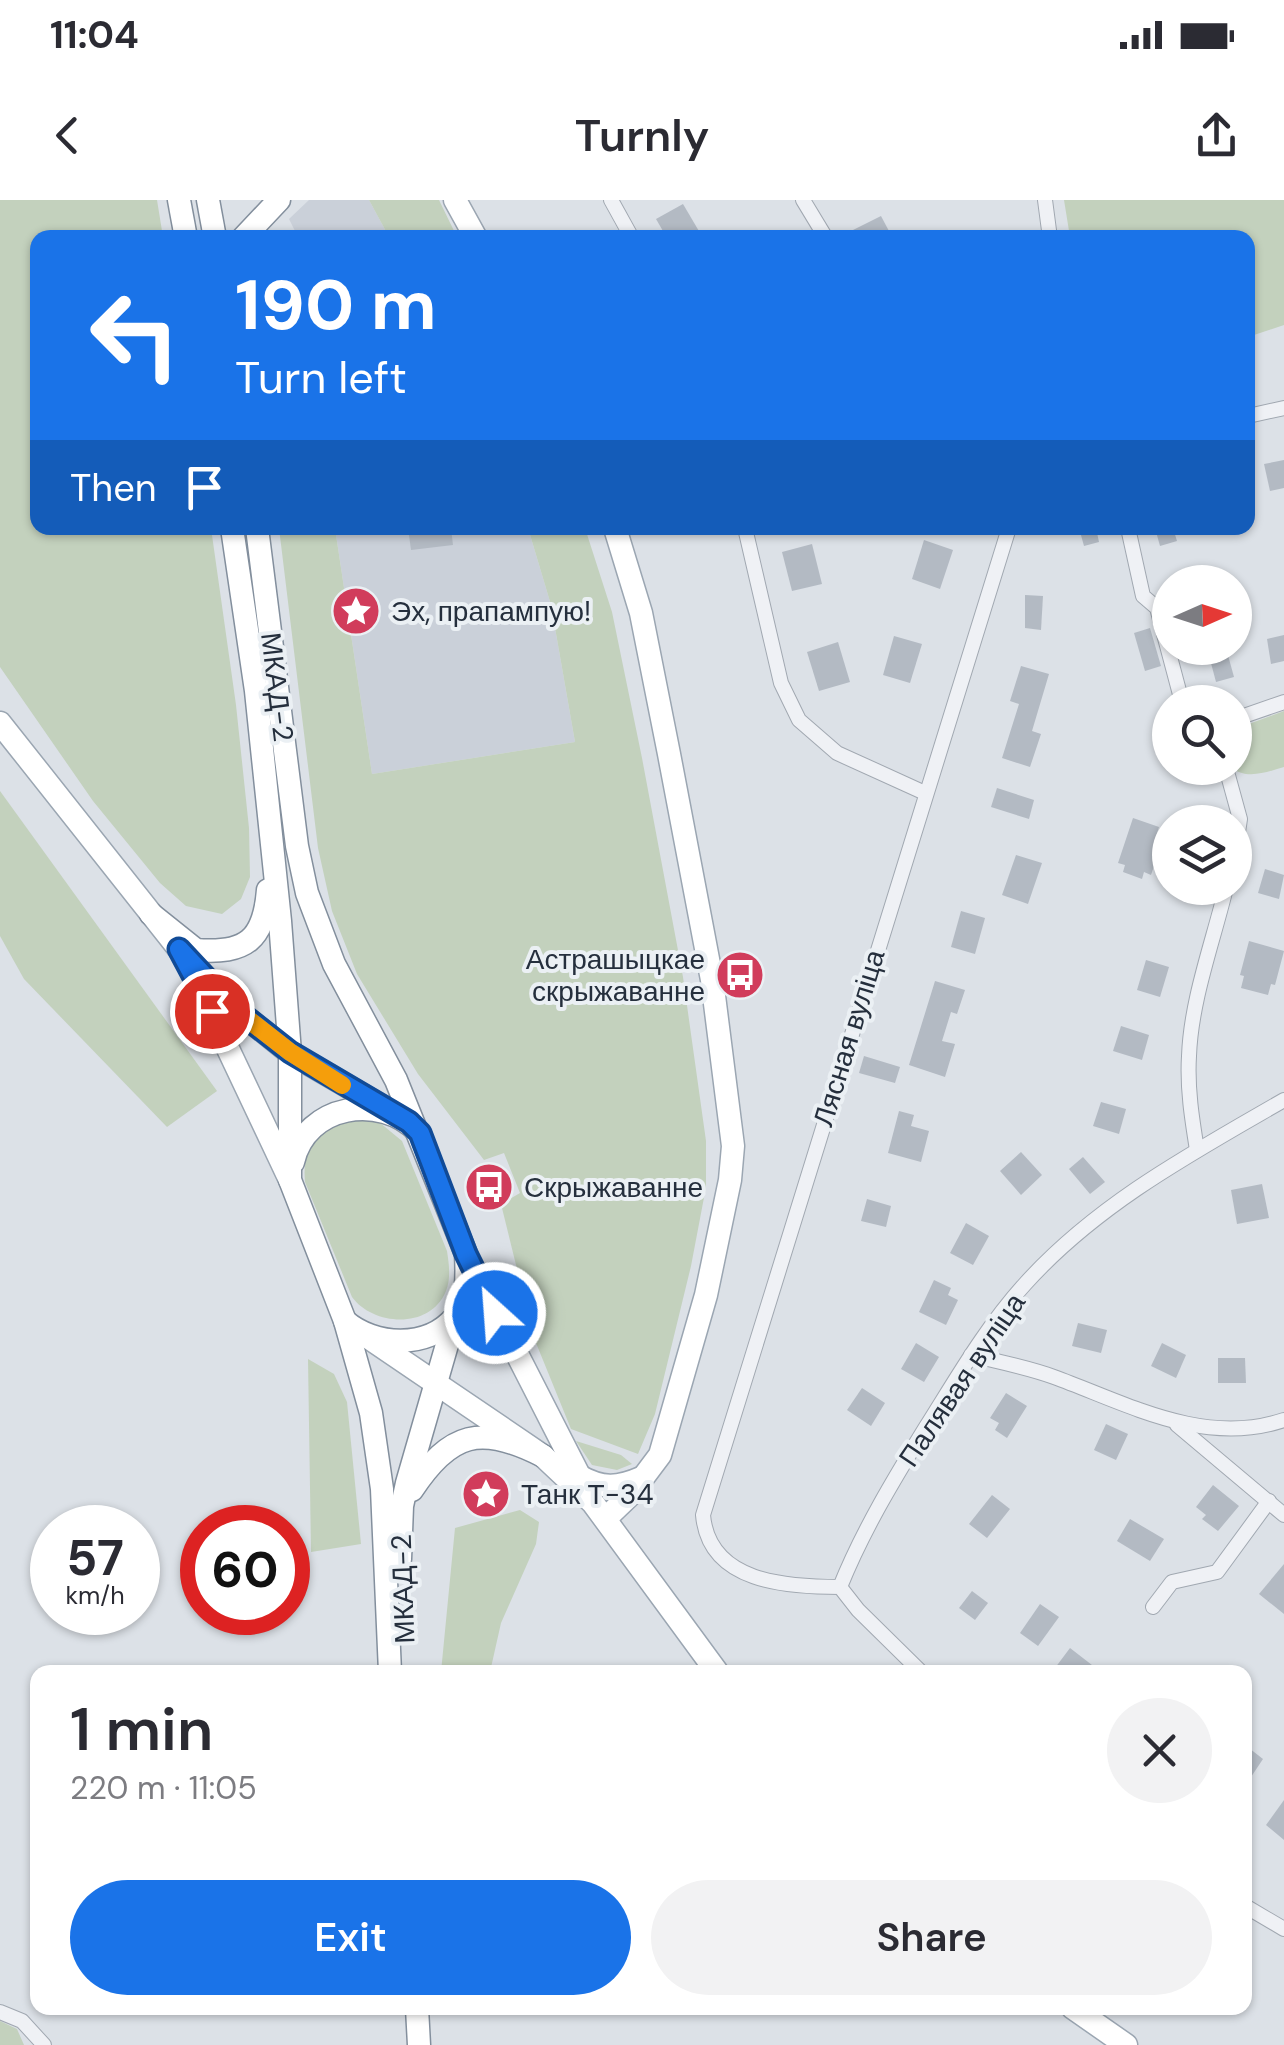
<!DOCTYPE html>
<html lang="en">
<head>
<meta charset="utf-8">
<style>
	body { margin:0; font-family:"DM Sans",sans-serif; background:#f2f2f3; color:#2b2b33; height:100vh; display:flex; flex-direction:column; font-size:38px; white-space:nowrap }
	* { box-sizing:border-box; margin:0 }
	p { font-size:32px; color:#7c7c81 }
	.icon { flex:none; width:55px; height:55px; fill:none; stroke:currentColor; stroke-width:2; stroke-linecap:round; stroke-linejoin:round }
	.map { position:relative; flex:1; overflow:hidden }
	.panel { position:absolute; left:30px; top:1465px; width:1222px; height:350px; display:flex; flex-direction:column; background:#fff; border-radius:20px; box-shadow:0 2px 8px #0004 }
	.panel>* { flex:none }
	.banner { position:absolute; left:30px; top:30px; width:1225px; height:305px; border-radius:20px; box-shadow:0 2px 8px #0004; background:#1a73e8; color:#fff; overflow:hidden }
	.needle { width:65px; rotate:87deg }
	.controls { position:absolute; left:1152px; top:365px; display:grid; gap:20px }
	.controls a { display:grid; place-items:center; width:100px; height:100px; border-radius:50%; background:#fff; box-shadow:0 2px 8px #0004; font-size:50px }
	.speed { position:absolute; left:30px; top:1305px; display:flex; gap:20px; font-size:50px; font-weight:700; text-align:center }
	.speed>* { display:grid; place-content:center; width:130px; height:130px; border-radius:50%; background:#fff; box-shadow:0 2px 8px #0004; line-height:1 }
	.speed small { font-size:25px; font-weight:400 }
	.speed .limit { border:15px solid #d22; background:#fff; color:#111 }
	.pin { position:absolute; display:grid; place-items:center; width:85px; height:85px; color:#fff; margin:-42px; border:5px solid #fff; border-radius:50%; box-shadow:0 2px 10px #0007 }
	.me { position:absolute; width:110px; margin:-55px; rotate:334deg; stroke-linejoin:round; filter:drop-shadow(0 0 8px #0008) }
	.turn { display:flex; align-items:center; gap:35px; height:210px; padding:0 40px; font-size:45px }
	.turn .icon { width:130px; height:130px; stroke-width:2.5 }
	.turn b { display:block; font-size:70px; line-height:85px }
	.then { display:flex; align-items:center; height:95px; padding:0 40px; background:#0003; gap:20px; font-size:38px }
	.round { display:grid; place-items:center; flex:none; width:105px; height:105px; border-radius:52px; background:#f2f2f3 }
	.summary { display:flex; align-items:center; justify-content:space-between; height:170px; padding:0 40px }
	h1 { font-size:60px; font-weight:600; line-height:75px }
	.cta { display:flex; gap:20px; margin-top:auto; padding:20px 40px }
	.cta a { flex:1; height:115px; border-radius:60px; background:#1a73e8; color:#fff; font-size:40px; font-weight:600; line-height:115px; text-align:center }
	.cta a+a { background:#f2f2f3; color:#2b2b33 }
	.status { display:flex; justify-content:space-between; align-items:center; height:70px; padding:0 50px; background:#fff; direction:ltr }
	.status svg { height:28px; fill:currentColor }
	header { display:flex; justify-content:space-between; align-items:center; height:130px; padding:0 40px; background:#fff; font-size:45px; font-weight:600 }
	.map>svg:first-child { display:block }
</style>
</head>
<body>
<div class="status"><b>11:04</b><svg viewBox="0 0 49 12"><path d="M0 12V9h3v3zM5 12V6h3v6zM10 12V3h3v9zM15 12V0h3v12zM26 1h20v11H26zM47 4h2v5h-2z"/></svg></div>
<header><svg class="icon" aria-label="back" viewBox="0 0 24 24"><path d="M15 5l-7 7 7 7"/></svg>Turnly<svg class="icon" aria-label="share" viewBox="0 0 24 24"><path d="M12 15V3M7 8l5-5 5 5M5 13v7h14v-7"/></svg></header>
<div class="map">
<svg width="1284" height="1845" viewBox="0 0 1284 1845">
	<rect width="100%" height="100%" fill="#dce1e7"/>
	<g fill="#cad0d9">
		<polygon points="309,0 369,0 389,37 298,37 289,19"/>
		<polygon points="335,328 528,328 551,405 575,542 372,574"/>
	</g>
	<g fill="#c3d1bd">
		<polygon points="0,0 157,0 163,37 38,38 38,328 211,328 236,505 249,628 250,677 241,699 222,714 186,706 160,683 93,601 0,467"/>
		<polygon points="369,0 439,0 457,37 389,37"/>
		<polygon points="1064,0 1284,0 1284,125 1248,137 1248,38 1070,37"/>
		<polygon points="279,328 335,328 372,574 575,542 551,405 528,328 585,328 612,412 642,558 683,777 706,941 706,987 691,1066 655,1214 638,1254 571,1229 534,1138 501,1004 520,993 504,953 484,960 418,874 357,774 332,711 318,648"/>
		<path d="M1284,511V567C1267,572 1247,580 1232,568H1235V529Z"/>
		<polygon points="0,591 217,891 167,927 24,779 0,736"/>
		<path d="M360,918L379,922L402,941L447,1051C449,1064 451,1078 446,1091C430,1130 373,1126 352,1097L305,982C301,938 324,929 360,918Z"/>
		<polygon points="308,1159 334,1174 347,1202 361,1344 311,1352"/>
		<polygon points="576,1241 621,1255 632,1264 617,1270 592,1265"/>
		<polygon points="520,1310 539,1322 536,1344 501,1423 490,1472 441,1472 455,1328"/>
		<polygon points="0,1821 17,1829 24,1845 0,1845"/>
	</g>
	<g fill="#b3bac3">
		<polygon points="683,4 703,38 667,38 656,19"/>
		<polygon points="881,16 890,33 881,38 837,38"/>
		<polygon points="1284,260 1284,288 1270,291 1264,264"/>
		<polygon points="408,328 451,328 453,345 411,350"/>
		<polygon points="1079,328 1096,328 1099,342 1084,346"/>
		<polygon points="1155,328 1173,328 1177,341 1160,346"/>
		<polygon points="924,340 953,350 940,389 912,379"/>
		<polygon points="812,344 822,384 792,391 782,352"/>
		<polygon points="1025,395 1043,396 1041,430 1025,428"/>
		<polygon points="1150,428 1161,466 1145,471 1134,433"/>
		<polygon points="1284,435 1284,461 1271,464 1267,439"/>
		<polygon points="894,436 922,444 910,483 883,475"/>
		<polygon points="838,442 850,482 819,491 807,452"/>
		<polygon points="1207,448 1226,448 1234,477 1216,482"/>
		<polygon points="1021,466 1049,474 1032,531 1041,534 1030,567 1002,558 1019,504 1010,501"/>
		<polygon points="997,588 1034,600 1029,619 991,607"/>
		<polygon points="1133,618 1159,627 1153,646 1160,648 1151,675 1144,672 1142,679 1123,672 1125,665 1118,663"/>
		<polygon points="1016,655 1042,663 1028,704 1002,695"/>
		<polygon points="1265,669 1284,675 1279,699 1258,693"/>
		<polygon points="961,711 985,718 975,754 951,747"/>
		<polygon points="1249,741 1284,751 1275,785 1271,784 1268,795 1241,788 1244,776 1240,775"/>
		<polygon points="1146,760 1169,767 1160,797 1137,790"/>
		<polygon points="935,781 965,790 957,814 951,812 942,841 955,844 945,877 909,865"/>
		<polygon points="1121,826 1149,835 1142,860 1113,851"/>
		<polygon points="864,856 900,867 895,883 859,873"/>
		<polygon points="1101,902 1126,909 1119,934 1093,926"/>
		<polygon points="899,911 914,915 911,926 929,931 921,962 888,953"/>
		<polygon points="1021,952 1042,975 1021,995 1000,971"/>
		<polygon points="1083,957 1105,982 1090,994 1069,969"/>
		<polygon points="1262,984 1269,1018 1237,1024 1231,990"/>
		<polygon points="867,999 891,1006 886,1027 861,1021"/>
		<polygon points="966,1023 989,1036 973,1065 950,1053"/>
		<polygon points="934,1080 951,1088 948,1095 958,1100 946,1125 919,1112"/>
		<polygon points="1078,1123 1107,1130 1101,1153 1072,1146"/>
		<polygon points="916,1143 939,1157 924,1182 901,1169"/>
		<polygon points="1162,1143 1186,1155 1176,1178 1151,1166"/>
		<polygon points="1218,1158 1245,1158 1246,1183 1218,1183"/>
		<polygon points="862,1188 885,1203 871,1226 847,1210"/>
		<polygon points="1006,1193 1027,1206 1007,1238 995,1230 999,1223 990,1218"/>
		<polygon points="1106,1224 1128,1234 1116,1260 1094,1250"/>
		<polygon points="1213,1285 1239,1306 1218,1331 1202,1319 1206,1315 1196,1307"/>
		<polygon points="992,1295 1010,1309 987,1338 969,1324"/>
		<polygon points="1130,1319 1164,1339 1150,1361 1117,1341"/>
		<polygon points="1284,1364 1284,1414 1259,1394"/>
		<polygon points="972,1391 988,1403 975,1420 959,1408"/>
		<polygon points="1040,1404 1059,1417 1038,1446 1020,1433"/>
		<polygon points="1070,1448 1101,1472 1052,1472"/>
		<polygon points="1245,1545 1263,1559 1245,1586"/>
		<polygon points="1284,1600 1284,1640 1266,1625"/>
	</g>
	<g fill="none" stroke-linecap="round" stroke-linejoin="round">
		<g stroke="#a1a8b1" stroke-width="16">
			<g id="minor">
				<polyline points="611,0 632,38"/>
				<polyline points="803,0 826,38"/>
				<polyline points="1045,0 1050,38"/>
				<polyline points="1248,216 1284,208"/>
				<polyline points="745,328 781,483 799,520 837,553 925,593"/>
				<polyline points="1128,328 1143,396 1157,408 1182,502"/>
				<polyline points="1235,519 1284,502"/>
				<polyline points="1226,568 1240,619 1235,652"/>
				<path d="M1197,950C1192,919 1187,888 1189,856C1191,800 1213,742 1226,688"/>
				<path d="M971,1155C999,1162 1027,1167 1054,1177C1128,1204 1204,1247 1284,1220"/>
				<polyline points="1177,1225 1284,1315"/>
				<path d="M840,1387C863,1330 894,1279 926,1227C957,1178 986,1127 1025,1084C1097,1004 1192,953 1284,900"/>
				<polyline points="1153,1407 1172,1382 1217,1372 1269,1301"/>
				<path d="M921,1472L858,1410L840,1387C787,1387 709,1383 703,1315L1009,328"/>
				<polyline points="1245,1706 1284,1729"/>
				<polyline points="0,1812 22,1821 44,1845"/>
			</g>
		</g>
		<g stroke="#9ba6b2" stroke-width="25">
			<g id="primary">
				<polyline points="455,0 476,38"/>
				<polyline points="0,523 179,749 234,808 290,853 390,911"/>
				<polyline points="195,779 290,980"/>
				<polyline points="466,1054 585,1287"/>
				<polyline points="369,1138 543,1256 593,1303 717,1472"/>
				<path d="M579,1276C602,1289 618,1288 641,1278"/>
				<polyline points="606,1318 630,1295 660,1255 706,1095 730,980 733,946 712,780 669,554 641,413 615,328"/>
				<polyline points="1073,1808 1126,1845"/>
			</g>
		</g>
		<g stroke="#838f9d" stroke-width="25">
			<g id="trunk">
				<polyline points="179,0 186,38"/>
				<polyline points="208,0 215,38"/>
				<polyline points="243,38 279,0"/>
				<polyline points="232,328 256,491 280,721 290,853 290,980 345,1121 371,1213 382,1289 390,1472"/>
				<path d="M257,328L297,646L307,693L334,764L396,880L466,1054C467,1073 468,1101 455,1117C427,1150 374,1146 345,1121"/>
				<path d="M151,714L196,750C246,754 264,740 268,690"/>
				<path d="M293,962C306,904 381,893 418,932"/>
				<path d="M412,1290C450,1232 481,1224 543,1256"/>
				<polyline points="400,1359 402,1306 407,1283 455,1117"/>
				<polyline points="417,1808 419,1845"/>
			</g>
		</g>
		<use href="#minor" stroke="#eff1f5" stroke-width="14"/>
		<use href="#primary" stroke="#fff" stroke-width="22"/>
		<use href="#trunk" stroke="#fff" stroke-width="22"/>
	</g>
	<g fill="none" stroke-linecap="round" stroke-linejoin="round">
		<g stroke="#114b97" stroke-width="25">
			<polyline id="route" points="212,811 179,749 234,808 290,852 409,922 420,933 466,1054 495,1113"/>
		</g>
		<use href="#route" stroke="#1a73e8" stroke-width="18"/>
		<polyline stroke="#f59e0b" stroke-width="18" points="249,820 290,852 342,885"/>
	</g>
	<defs>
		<g id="sight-disc" transform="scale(2.5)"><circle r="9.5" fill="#d13c5b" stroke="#ebf0f4"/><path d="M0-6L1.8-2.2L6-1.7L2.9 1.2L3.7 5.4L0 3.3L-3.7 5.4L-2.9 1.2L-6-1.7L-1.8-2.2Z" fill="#fff"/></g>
		<g id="bus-disc" transform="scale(2.5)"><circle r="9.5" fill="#d13c5b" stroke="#ebf0f4"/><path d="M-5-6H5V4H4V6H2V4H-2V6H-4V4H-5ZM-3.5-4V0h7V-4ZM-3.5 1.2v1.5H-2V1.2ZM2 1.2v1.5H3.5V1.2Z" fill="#fff"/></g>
	</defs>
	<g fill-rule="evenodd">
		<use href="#sight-disc" x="356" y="411"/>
		<use href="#bus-disc" x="740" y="775"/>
		<use href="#bus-disc" x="489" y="987"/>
		<use href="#sight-disc" x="486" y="1294"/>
	</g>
	<g text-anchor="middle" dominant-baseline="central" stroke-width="8" stroke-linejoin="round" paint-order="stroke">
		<g font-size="28" fill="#252f3d" stroke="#ebf0f4" text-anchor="start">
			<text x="391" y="411">Эх, прапампую!</text>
			<text x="705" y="759" text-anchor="end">Астрашыцкае<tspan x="705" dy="32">скрыжаванне</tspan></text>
			<text x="524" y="987">Скрыжаванне</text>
			<text x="521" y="1294">Танк Т-34</text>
		</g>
		<g font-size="28" fill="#252f3d" stroke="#ebf0f4">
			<text transform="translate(277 487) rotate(83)">МКАД-2</text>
			<text transform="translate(849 838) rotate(-73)">Лясная вуліца</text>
			<text transform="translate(962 1180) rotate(-56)">Палявая вуліца</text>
			<text transform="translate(403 1389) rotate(-92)">МКАД-2</text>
		</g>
	</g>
</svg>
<div class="controls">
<a><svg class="needle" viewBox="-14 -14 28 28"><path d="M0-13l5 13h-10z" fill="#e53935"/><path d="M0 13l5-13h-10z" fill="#7c7c81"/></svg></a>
<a><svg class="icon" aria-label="search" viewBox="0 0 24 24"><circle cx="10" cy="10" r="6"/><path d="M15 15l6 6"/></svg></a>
<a><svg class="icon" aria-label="layers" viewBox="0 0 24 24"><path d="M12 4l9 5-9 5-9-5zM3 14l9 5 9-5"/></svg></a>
</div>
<div class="speed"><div>57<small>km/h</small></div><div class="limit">60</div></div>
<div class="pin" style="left:212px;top:811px;background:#d93025"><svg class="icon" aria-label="arrive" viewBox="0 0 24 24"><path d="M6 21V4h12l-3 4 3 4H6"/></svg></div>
<svg class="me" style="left:495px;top:1113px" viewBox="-20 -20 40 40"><circle r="17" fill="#1a73e8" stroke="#fff" stroke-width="3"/><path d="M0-11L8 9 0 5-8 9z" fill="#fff"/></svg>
<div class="banner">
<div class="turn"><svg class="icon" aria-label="left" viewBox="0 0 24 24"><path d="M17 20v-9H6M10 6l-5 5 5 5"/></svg><div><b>190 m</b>Turn left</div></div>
<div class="then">Then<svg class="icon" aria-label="arrive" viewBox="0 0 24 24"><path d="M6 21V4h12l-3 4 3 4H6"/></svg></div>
</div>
<section class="panel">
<div class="summary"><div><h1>1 min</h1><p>220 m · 11:05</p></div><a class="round"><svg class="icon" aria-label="close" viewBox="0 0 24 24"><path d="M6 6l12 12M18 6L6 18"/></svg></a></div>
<div class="cta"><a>Exit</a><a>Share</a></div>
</section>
</div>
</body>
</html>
